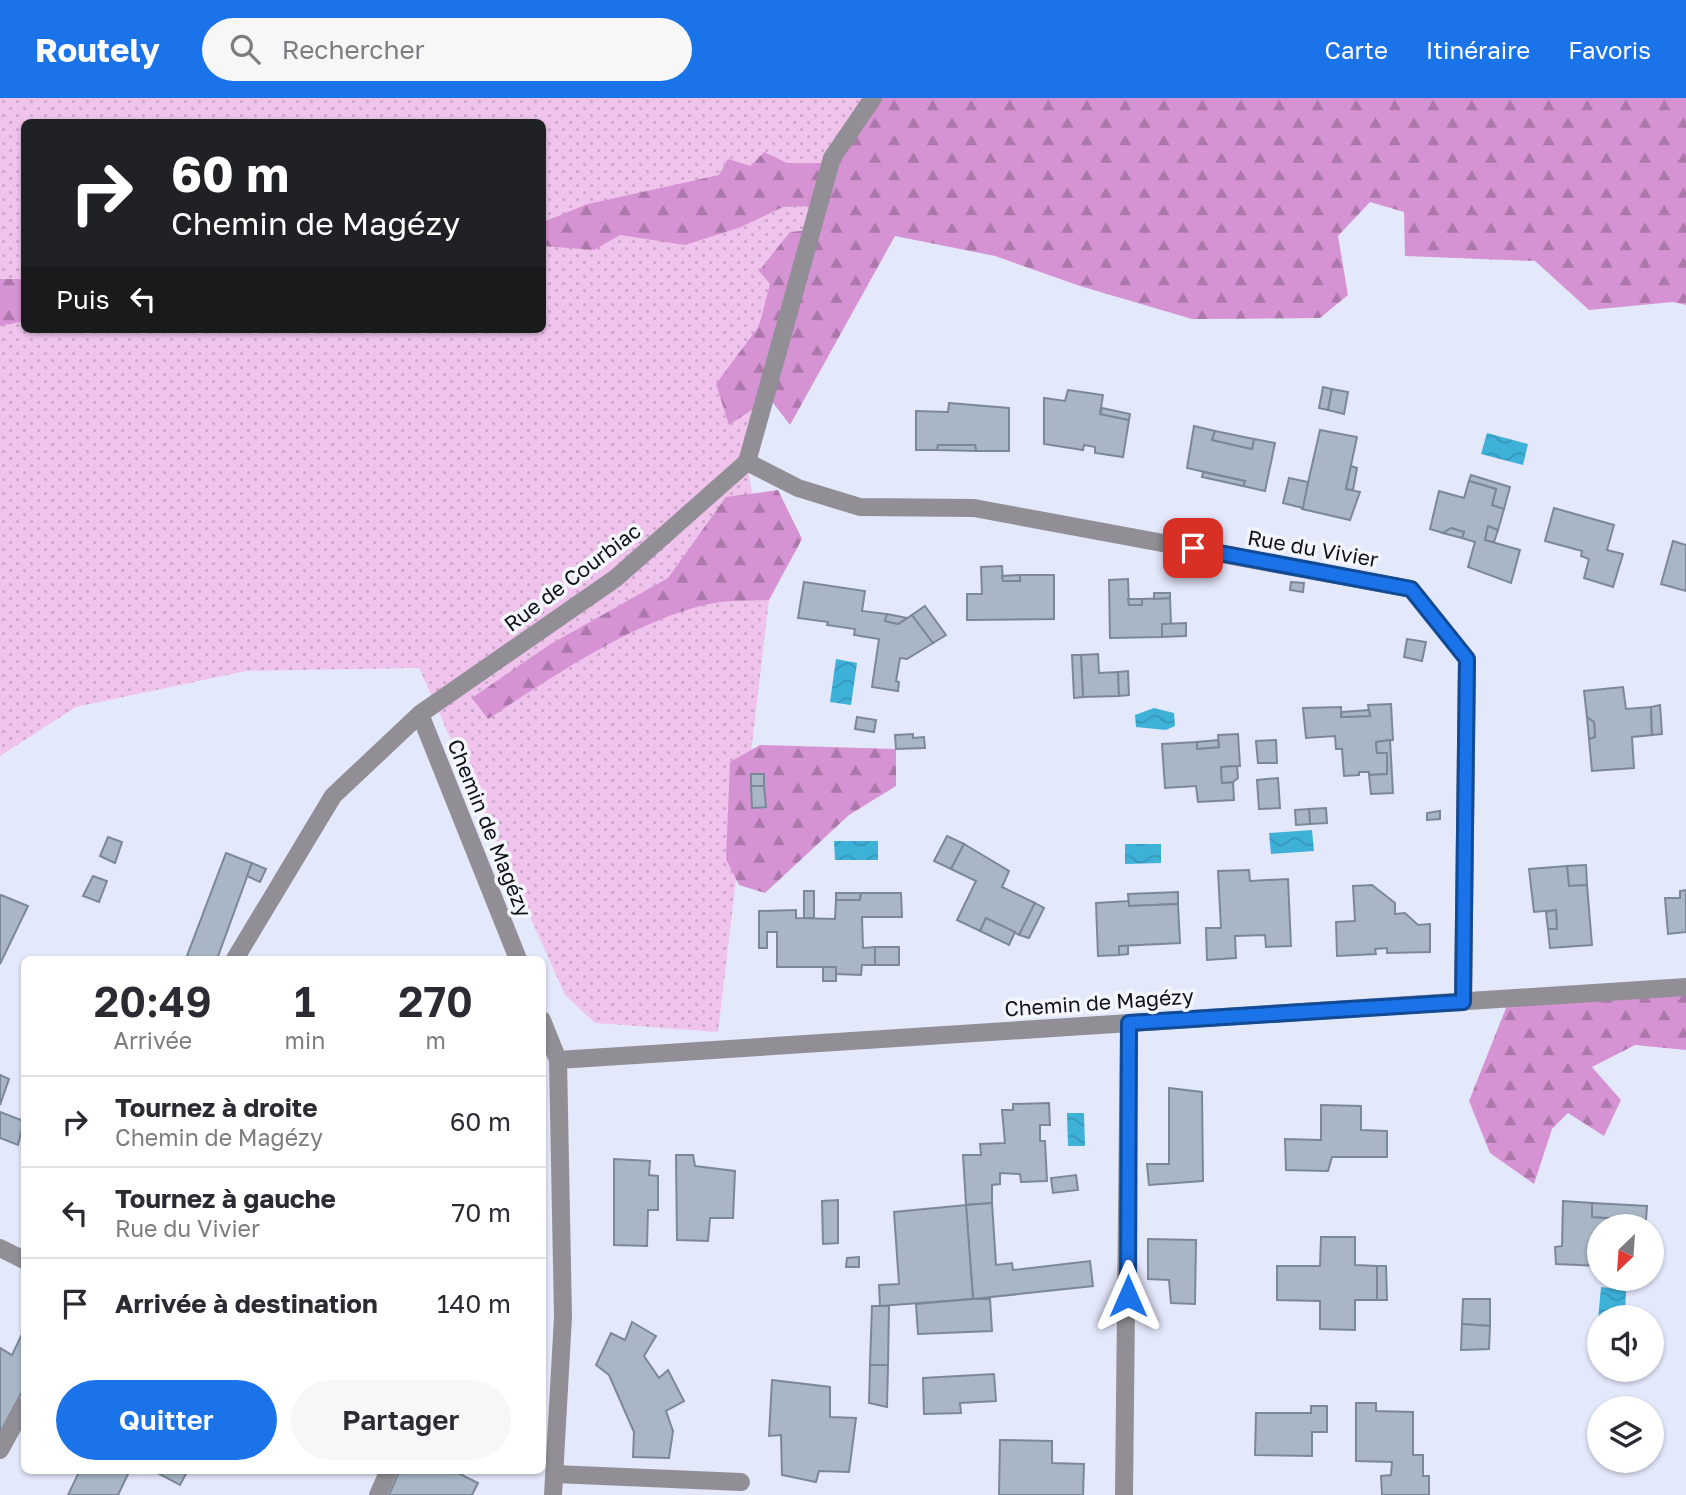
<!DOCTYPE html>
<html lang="fr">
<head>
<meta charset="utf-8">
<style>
	body { margin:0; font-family:"Golos Text",sans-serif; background:#f7f7f7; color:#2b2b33; height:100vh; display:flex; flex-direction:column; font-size:26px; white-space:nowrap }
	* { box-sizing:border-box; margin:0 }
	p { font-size:23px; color:#7c7c81 }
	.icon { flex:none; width:38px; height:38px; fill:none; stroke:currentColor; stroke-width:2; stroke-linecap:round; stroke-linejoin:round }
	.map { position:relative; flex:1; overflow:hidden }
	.side { position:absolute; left:21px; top:858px; width:525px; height:518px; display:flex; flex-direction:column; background:#fff; border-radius:10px; box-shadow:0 2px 5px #0004 }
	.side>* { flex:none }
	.guide { position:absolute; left:21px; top:21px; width:525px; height:214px; border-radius:10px; box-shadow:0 2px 5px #0004; background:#202124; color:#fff; overflow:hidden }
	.needle { width:46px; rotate:205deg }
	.fabs { position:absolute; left:1587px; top:1116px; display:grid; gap:14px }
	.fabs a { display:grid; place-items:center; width:77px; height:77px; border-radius:50%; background:#fff; box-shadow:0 2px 5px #0004; font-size:35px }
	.pin { position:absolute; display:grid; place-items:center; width:60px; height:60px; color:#fff; margin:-30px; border-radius:14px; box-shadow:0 4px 10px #0006 }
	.me { position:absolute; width:77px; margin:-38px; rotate:0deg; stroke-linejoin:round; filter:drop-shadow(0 0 5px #0008) }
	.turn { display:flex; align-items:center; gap:24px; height:147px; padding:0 35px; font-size:32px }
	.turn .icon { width:91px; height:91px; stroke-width:2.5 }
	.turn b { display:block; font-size:49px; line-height:60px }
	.then { display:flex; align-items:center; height:66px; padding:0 35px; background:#0003; gap:14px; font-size:26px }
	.eta { display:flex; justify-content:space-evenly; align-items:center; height:119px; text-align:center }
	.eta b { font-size:42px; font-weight:600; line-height:49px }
	.button { display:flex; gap:14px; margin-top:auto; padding:14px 35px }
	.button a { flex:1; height:80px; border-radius:42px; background:#1a73e8; color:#fff; font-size:28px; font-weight:600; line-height:80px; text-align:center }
	.button a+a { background:#f7f7f7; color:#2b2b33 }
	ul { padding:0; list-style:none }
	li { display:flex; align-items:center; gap:21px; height:91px; padding:0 35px; border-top:2px solid #e1e1e2 }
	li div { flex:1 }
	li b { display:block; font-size:26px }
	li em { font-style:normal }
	header { display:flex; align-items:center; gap:42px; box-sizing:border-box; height:98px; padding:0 35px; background:#1a73e8; color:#fff }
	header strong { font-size:33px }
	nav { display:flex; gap:38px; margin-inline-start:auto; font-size:24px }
	.search { width:490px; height:63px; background:#f7f7f7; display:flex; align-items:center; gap:18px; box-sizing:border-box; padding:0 24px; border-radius:38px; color:#7c7c81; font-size:26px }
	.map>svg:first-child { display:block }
</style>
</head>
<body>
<header>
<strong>Routely</strong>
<div class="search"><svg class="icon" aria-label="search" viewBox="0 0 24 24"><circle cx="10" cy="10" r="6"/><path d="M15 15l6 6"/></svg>Rechercher</div>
<nav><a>Carte</a><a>Itinéraire</a><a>Favoris</a></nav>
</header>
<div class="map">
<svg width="1686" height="1397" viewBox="0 0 1686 1397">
	<defs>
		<pattern id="grass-dots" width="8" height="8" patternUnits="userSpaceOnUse" patternTransform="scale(1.75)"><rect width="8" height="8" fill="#efc3ec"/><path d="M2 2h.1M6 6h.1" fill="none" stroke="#cca6ca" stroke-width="1.8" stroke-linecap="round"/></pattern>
		<pattern id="forest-firs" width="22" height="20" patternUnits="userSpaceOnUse" patternTransform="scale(1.75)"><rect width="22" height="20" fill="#d693d3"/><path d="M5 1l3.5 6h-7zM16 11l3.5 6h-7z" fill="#ac77aa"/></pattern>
		<pattern id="water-waves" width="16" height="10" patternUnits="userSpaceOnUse" patternTransform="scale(1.75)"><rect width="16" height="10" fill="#3eb1d9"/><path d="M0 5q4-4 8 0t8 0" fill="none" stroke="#3597ba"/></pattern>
	</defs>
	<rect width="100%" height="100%" fill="#e4e8fb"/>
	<path fill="url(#grass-dots)" fill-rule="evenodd" d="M0,0H873L747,364L769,502L718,934L595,925L565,897L419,570L246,573L76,609L0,658ZM24,24H542V231H24Z"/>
	<g fill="url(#forest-firs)">
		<polygon points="862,0 1686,0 1686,207 1673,204 1589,212 1535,163 1405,158 1404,114 1370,104 1338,138 1348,197 1320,220 1192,221 1080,188 995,158 895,138 790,327 767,297 764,304 729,327 716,286 759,228 770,186 759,173 790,134 812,132 816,108 783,109 741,129 685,147 620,137 594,152 543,148 543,124 588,106 719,77 728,61 751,68 764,54 787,65 831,65"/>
		<polygon points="0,181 24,181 24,223 0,228"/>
		<path d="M778,392L802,441L769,502C753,503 736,502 721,504C645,515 552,579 488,621L472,600L549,547L668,480L726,399Z"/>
		<polygon points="760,647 896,651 896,688 849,717 765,795 739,787 726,761 730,664"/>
		<polygon points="1686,889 1686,952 1635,947 1592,969 1621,1002 1604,1038 1568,1015 1552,1031 1534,1086 1490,1055 1469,1003 1510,900"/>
	</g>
	<g fill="url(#water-waves)">
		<polygon points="1487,335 1528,346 1523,367 1481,356"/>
		<polygon points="836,561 857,565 851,607 830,604"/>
		<polygon points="1154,610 1174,615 1175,628 1166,632 1136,629 1135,617"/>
		<polygon points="1312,732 1314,753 1271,756 1269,735"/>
		<polygon points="834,743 878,743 878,762 835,762"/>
		<polygon points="1125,746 1161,746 1161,765 1125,766"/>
		<polygon points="1067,1015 1084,1015 1085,1048 1068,1048"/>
		<polygon points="1601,1189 1626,1192 1625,1220 1600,1220 1599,1244 1596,1244"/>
	</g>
	<g fill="#a8b6c5" stroke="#7b8897" stroke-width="2">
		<polygon points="1323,289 1332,291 1328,312 1319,310"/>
		<polygon points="1332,291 1348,294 1344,316 1328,312"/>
		<polygon points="1068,292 1103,297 1100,316 1129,322 1123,359 1095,355 1095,349 1084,347 1083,352 1044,346 1044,300 1065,303"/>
		<polygon points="949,305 1009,310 1009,353 976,353 975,347 938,347 937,352 916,352 916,313 948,314"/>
		<polygon points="1102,310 1130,316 1129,322 1100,316"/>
		<polygon points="1194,328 1215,333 1212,342 1252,351 1254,341 1275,345 1265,393 1243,388 1245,383 1187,370"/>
		<polygon points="1320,332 1357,339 1346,391 1360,394 1350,422 1302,411"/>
		<polygon points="1215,333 1254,341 1252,351 1212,342"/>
		<polygon points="938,347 975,347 976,353 937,352"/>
		<polygon points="1351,368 1357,370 1353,392 1346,391"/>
		<polygon points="1203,374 1245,383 1243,388 1202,379"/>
		<polygon points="1471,377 1510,389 1504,411 1492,407 1496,391 1469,383"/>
		<polygon points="1289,380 1308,384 1303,410 1283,405"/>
		<polygon points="1469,383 1496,391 1492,407 1504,411 1498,432 1488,428 1485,442 1520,452 1511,485 1468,469 1475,444 1462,440 1464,434 1451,430 1443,435 1430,431 1439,393 1464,400"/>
		<polygon points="1554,410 1614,427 1607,452 1623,456 1613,489 1584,480 1589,461 1581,458 1582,453 1545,443"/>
		<polygon points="1488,428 1498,432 1494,444 1485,442"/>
		<polygon points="1451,430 1464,434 1462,440 1443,435"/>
		<polygon points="1673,443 1686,447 1686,493 1661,486"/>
		<polygon points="1002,468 1003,483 1020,483 1020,477 1054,477 1054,521 967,522 967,496 982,496 981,469"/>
		<polygon points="1020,477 1020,483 1003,483 1002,478"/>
		<polygon points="1128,481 1129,507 1142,507 1142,501 1170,500 1171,526 1162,526 1162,539 1110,540 1109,482"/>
		<polygon points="804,484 865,493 862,513 887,516 885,523 898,526 912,517 933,545 907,561 900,560 896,583 899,584 898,593 872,589 879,541 854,537 855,531 827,527 828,524 798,520"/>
		<polygon points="1291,484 1304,485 1303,494 1290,492"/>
		<polygon points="1154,495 1170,495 1170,500 1154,501"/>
		<polygon points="1128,501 1142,501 1142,507 1129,507"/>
		<polygon points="925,508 946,537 933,545 912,517"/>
		<polygon points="887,516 907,520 898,526 885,523"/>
		<polygon points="1186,525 1186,538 1162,539 1162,526"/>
		<polygon points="1407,541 1426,544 1422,563 1404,559"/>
		<polygon points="1098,556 1099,575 1118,574 1119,598 1083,599 1081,557"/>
		<polygon points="1072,557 1081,557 1083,599 1074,600"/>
		<polygon points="1128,573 1129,597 1119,598 1118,574"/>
		<polygon points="1623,589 1626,611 1651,609 1652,637 1632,639 1634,670 1592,673 1589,641 1595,639 1594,624 1587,619 1584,593"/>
		<polygon points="1391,606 1393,642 1376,644 1377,655 1387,655 1387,676 1369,677 1369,674 1359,674 1359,677 1344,678 1342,651 1336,651 1335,638 1306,640 1303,610 1341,609 1341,619 1370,618 1368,607"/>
		<polygon points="1660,607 1662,636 1652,637 1651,609"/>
		<polygon points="1369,612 1370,618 1341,619 1342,614"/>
		<polygon points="857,619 876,622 874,634 855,631"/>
		<polygon points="1587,619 1594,624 1595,639 1589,641"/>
		<polygon points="913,636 913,640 924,639 925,650 896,651 895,637"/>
		<polygon points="1238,636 1240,668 1221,669 1222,685 1233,684 1234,702 1198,704 1196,688 1165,690 1162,646 1197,644 1197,651 1219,649 1218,637"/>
		<polygon points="1218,642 1219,649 1197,651 1197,644"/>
		<polygon points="1276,642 1277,665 1258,665 1256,643"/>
		<polygon points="1390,642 1393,695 1371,696 1369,677 1387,676 1387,655 1377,655 1376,644"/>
		<polygon points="1237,668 1238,680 1233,684 1222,685 1221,669"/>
		<rect x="751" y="676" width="13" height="12"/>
		<polygon points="1278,680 1280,710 1259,711 1257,682"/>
		<polygon points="751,688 764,688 766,709 752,710"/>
		<polygon points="1326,710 1327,725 1310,726 1309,711"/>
		<polygon points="1309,711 1310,726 1296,727 1295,712"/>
		<polygon points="1440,713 1440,721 1427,722 1427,715"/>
		<polygon points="947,738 964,746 951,771 934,763"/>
		<polygon points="108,739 122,744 115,765 100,758"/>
		<polygon points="964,746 1009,773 1002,789 1035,805 1019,837 986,820 980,833 957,822 976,783 951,771"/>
		<polygon points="226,755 252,765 217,861 195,861 187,858"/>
		<polygon points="252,765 266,771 260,784 247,778"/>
		<polygon points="1586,767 1587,787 1569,788 1567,768"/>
		<polygon points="1567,768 1569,788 1587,787 1592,847 1550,850 1548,831 1557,831 1556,812 1534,814 1529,771"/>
		<polygon points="1249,772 1250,783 1288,781 1291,848 1266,849 1265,837 1235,838 1236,860 1207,862 1206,830 1221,830 1218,773"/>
		<polygon points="93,778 107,783 99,804 83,798"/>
		<polygon points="1372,787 1395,805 1395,816 1405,815 1418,827 1430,826 1430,854 1387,855 1387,850 1375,851 1376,856 1337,858 1336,824 1355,823 1353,788"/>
		<polygon points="1686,792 1686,834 1668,836 1665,800 1680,800 1680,793"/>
		<rect x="804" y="793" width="10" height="27"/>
		<polygon points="1178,794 1178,806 1129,808 1128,796"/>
		<polygon points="836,795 861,795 860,802 836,802"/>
		<polygon points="861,795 901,795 902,819 862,819 863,850 875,849 875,867 862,867 861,877 836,876 836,869 777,869 777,834 767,834 767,850 759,850 759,813 796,812 796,820 835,821 836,802 860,802"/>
		<polygon points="1,797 28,808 0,866 0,799"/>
		<polygon points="1129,803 1129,808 1178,806 1180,845 1119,848 1119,857 1098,858 1096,805"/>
		<polygon points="1035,805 1044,810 1029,840 1019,837"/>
		<polygon points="1556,812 1557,831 1548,831 1546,814"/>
		<polygon points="986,820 1015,834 1009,847 980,833"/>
		<polygon points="1119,848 1128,848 1128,856 1119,857"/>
		<rect x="875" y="849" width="24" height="18"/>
		<rect x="823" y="869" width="13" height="14"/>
		<polygon points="0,977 9,981 0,1007"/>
		<polygon points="1169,990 1202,994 1203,1083 1149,1087 1147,1066 1169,1066"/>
		<polygon points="1049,1005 1050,1027 1040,1027 1040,1043 1045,1043 1047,1083 1021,1084 1020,1076 1000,1075 1000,1086 992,1087 992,1105 966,1107 963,1057 981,1057 980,1046 1005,1045 1002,1012 1013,1012 1013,1006"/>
		<polygon points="1321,1007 1361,1008 1361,1032 1387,1033 1387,1059 1332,1059 1328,1073 1286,1072 1285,1041 1321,1042"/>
		<polygon points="0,1014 24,1023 18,1047 0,1040"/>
		<polygon points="676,1057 693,1057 695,1068 735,1073 733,1120 710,1120 708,1143 677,1142"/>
		<polygon points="614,1061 650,1063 649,1077 658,1078 658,1112 648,1112 647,1148 614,1147"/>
		<polygon points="1076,1077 1078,1092 1053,1095 1051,1080"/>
		<polygon points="838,1102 838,1145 823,1146 822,1103"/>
		<polygon points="1563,1103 1592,1105 1592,1119 1646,1122 1646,1129 1600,1129 1600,1168 1556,1166 1555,1149 1562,1148"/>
		<polygon points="992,1105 996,1167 1012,1165 1013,1172 1090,1163 1093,1188 973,1201 966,1107"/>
		<polygon points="1592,1105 1647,1108 1646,1122 1592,1119"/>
		<polygon points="966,1107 973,1201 880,1208 879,1187 899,1186 894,1114"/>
		<polygon points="1321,1139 1355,1139 1355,1167 1377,1168 1377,1202 1355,1202 1355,1232 1320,1231 1320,1203 1277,1202 1277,1168 1320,1168"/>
		<polygon points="1148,1141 1196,1142 1195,1206 1171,1205 1169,1182 1148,1181"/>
		<polygon points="859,1159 859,1169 846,1169 847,1160"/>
		<polygon points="1377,1168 1386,1168 1387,1202 1377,1202"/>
		<polygon points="973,1201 990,1201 992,1233 918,1236 916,1206"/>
		<polygon points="1463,1201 1490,1201 1490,1228 1462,1226"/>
		<polygon points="872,1208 889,1208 888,1267 870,1267"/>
		<polygon points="632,1224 656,1238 644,1258 659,1280 668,1272 684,1303 666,1313 673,1333 669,1360 633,1359 634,1334 609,1277 596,1267 611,1235 625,1242"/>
		<polygon points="1462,1226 1490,1228 1489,1251 1461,1252"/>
		<polygon points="24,1232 24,1290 0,1335 0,1250 12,1257"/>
		<polygon points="870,1267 888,1267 887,1309 869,1305"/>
		<polygon points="994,1276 996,1303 960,1305 961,1315 924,1316 923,1280"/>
		<polygon points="772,1282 830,1289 830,1319 856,1320 849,1374 819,1373 816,1384 782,1377 781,1337 769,1338"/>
		<polygon points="1356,1305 1376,1305 1376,1313 1413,1314 1413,1357 1423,1357 1423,1378 1429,1378 1429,1397 1382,1397 1381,1378 1391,1377 1392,1364 1356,1363"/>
		<polygon points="1311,1308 1327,1308 1327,1334 1312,1334 1312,1358 1255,1357 1256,1315 1311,1315"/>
		<polygon points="1000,1342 1052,1343 1052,1365 1084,1366 1083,1397 999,1397"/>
		<polygon points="80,1372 130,1372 118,1397 68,1397"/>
		<polygon points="152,1372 188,1372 180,1387"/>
		<polygon points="400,1372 452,1372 478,1385 472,1397 389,1397"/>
	</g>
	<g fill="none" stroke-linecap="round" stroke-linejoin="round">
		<g stroke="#918e96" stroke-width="18">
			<polyline points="0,1150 24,1162"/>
			<polyline points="555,1376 741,1384"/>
			<polyline points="378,1397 389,1372"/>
		</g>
		<g stroke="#918e96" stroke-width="18">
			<polyline points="747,364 798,390 860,409 974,410 1411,491 1467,561 1463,904"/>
			<polyline points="420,616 518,861"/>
			<polyline points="235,861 333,698 420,616 616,480 747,364 832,60 873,0"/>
			<polyline points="542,922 558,962 563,1219 553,1397"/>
			<polyline points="558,962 1686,889"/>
			<polyline points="0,1352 24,1308"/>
			<polyline points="1124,1397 1129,925"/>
		</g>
	</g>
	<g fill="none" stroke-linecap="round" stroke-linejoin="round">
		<g stroke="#114b97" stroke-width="18">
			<polyline id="route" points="1128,1198 1129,925 1463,904 1467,561 1411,491 1193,450"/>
		</g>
		<use href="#route" stroke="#1a73e8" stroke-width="12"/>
	</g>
	<g text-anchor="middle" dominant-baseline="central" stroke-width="7" stroke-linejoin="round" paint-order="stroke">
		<g font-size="21" fill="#101218" stroke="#f4f6fe">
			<text transform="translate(1313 450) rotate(10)">Rue du Vivier</text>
			<text transform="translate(572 479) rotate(-37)">Rue de Courbiac</text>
			<text transform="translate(490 730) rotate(68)">Chemin de Magézy</text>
			<text transform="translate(1099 904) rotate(-4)">Chemin de Magézy</text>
		</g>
	</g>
</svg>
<div class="fabs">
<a><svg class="needle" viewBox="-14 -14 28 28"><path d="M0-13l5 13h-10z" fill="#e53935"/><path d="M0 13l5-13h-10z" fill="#7c7c81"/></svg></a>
<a><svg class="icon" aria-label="sound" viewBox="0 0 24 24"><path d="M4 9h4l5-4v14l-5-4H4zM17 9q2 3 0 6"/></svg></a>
<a><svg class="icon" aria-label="layers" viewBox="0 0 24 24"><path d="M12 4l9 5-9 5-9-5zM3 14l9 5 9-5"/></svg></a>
</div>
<div class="pin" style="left:1193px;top:450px;background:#d93025"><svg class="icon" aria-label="arrive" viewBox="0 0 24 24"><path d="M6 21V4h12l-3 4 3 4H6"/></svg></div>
<svg class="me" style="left:1128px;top:1198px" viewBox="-20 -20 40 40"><path d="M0-17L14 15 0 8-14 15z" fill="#1a73e8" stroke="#fff" stroke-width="4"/></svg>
<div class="guide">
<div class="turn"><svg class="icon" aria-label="right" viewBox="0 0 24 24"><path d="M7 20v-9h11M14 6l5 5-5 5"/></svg><div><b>60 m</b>Chemin de Magézy</div></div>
<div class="then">Puis<svg class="icon" aria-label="left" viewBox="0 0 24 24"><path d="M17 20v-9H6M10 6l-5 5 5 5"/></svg></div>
</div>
<section class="side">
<div class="eta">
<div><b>20:49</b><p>Arrivée</p></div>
<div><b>1</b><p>min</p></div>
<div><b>270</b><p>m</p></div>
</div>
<ul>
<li><svg class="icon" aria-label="right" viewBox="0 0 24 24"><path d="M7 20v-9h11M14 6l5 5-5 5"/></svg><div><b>Tournez à droite</b><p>Chemin de Magézy</p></div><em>60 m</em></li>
<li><svg class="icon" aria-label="left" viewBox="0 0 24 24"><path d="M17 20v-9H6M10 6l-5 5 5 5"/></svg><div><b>Tournez à gauche</b><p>Rue du Vivier</p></div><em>70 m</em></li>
<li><svg class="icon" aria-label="arrive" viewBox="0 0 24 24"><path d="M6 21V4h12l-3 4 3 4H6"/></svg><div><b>Arrivée à destination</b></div><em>140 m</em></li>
</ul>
<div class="button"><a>Quitter</a><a>Partager</a></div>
</section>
</div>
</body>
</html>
